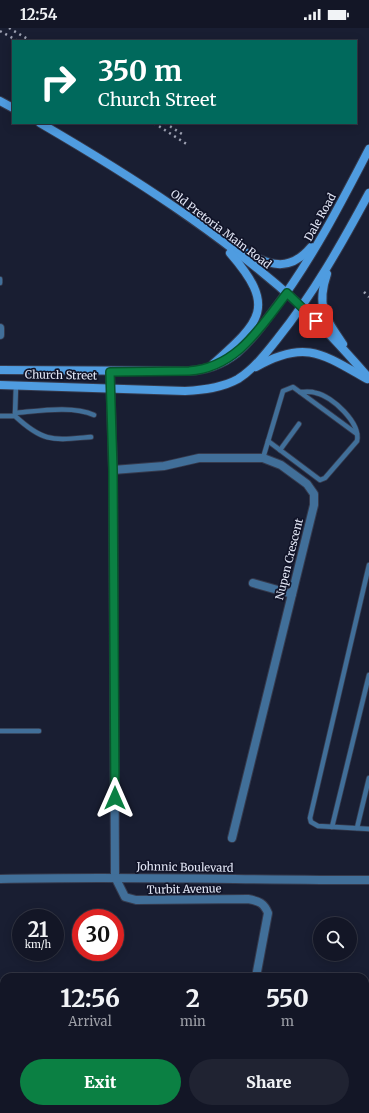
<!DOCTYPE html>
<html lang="en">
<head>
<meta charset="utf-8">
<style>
	body { margin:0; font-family:Merriweather,serif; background:#202332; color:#f1f3f6; height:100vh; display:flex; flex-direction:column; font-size:15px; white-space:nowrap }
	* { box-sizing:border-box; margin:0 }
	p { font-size:13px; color:#9d9fa7 }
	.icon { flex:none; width:22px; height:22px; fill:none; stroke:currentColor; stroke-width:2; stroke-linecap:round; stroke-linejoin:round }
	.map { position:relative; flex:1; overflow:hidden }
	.details { position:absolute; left:0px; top:945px; width:369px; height:140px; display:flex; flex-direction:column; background:#131626; border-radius:12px 12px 0 0; box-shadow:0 2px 10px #0003,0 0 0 1px #323543 }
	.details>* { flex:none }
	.guide { position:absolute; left:12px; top:12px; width:345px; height:84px; border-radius:0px; box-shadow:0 2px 10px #0003,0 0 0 1px #323543; background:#00695c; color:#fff; overflow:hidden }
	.tools { position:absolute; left:313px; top:889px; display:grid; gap:8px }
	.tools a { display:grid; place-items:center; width:44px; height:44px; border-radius:50%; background:#131626; box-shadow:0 2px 10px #0003,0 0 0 1px #323543; font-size:20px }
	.speed { position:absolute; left:12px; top:881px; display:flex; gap:8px; font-size:20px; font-weight:700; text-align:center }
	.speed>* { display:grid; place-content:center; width:52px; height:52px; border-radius:50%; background:#131626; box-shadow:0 2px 10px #0003,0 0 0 1px #323543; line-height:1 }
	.speed small { font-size:10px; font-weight:400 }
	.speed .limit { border:6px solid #d22; background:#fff; color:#111 }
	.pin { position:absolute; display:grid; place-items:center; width:34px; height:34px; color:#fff; margin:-17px; border-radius:8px; box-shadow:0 2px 6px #0006 }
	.me { position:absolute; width:44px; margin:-22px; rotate:0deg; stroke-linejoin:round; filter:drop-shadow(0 0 3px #0008) }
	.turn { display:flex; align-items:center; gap:14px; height:84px; padding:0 20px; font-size:18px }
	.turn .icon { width:52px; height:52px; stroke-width:2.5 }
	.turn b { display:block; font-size:28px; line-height:34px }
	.eta { display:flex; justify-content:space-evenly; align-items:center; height:68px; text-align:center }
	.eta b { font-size:24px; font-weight:800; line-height:28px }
	.cta { display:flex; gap:8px; margin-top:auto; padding:8px 20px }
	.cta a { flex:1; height:46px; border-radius:24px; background:#0b8043; color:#fff; font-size:16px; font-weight:800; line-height:46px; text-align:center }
	.cta a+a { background:#202332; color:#f1f3f6 }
	.status { display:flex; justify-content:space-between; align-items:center; height:28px; padding:0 20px; background:#131626; direction:ltr }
	.status svg { height:11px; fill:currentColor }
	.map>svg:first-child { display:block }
</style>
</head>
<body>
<div class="status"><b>12:54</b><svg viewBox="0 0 49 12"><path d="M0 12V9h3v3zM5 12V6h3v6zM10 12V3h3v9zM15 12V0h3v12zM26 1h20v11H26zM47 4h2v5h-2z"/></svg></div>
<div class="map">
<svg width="369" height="1085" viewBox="0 0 369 1085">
	<rect width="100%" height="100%" fill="#191e32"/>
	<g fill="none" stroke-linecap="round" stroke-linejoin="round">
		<g stroke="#353a4d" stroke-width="6">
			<g id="lane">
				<polyline points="0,251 0,255"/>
				<path d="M15,385C38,383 73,377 94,387"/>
				<polyline points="15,387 16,357"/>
				<path d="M0,388H15C44,415 53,412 91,409"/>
				<path d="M268,413L320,452L325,450L357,413C361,395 332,368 316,365C311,363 305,364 300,364"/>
				<polyline points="280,422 299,396"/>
				<polyline points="263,430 283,363 293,359 357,406"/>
				<polyline points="369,537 310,790 311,794 318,798 369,801"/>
				<polyline points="0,703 39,703"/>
				<polyline points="332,799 369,647"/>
				<polyline points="357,800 369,750"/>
			</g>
		</g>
		<g stroke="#353a4d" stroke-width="10">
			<g id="street">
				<polyline points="0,300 0,307"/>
				<path d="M110,344L113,442L115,849L125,869L136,872L248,871C259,873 264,875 268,885L256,949"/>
				<polyline points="113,442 164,438 199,430 263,430 281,437 307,456 314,466 314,477 232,810"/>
				<polyline points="253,555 292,566"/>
				<path d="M0,851C123,848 246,852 369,852"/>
				<polyline points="365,996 369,997"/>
				<polyline points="116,1081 116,1085"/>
				<polyline points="275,1085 276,1081"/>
				<polyline points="368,1085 369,1048"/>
			</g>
		</g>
		<g stroke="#353a4d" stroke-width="10">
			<g id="secondary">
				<polyline points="0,73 13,80"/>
				<path d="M40,95C131,148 222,206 300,277C325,300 347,325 369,350"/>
				<path d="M231,217C261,231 284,251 311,219"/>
				<path d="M327,246C316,278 325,290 343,316"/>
				<path d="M213,336C261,293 277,279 230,225"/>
				<path d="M256,339C305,311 323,326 367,351"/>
				<path d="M0,342L189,343C207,342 223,336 237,325C251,313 262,298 273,283C311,233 340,177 369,121"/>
				<path d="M0,357L185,363C203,362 222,360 238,351C254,341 267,324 278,310C314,265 342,215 369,165"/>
			</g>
		</g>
		<use href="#lane" stroke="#416f99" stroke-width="4.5"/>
		<use href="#street" stroke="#416f99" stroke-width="8"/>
		<use href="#secondary" stroke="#4f9ce0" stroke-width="8"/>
		<g stroke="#9fa3b4" stroke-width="2.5" stroke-dasharray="2 4" stroke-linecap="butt">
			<polyline points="9,0 31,13"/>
			<polyline points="0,3 18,13"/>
			<polyline points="154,95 188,117"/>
			<polyline points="165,95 182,106"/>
			<polyline points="364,264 369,269"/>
		</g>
	</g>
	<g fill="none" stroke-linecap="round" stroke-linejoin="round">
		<g stroke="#07532c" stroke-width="10">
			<path id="route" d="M115,770L113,442L110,344L189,343C236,340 260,300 287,265L316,293"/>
		</g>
		<use href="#route" stroke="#0b8043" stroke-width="7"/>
	</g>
	<g text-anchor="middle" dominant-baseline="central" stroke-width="3.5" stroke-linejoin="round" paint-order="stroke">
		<g font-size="11" fill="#e3e7f6" stroke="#111428">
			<text transform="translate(320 189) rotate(-61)">Dale Road</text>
			<text transform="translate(221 201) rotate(37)">Old Pretoria Main Road</text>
			<text transform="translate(61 347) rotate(1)">Church Street</text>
			<text transform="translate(289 531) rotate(-76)">Nupen Crescent</text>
			<text transform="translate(185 839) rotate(1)">Johnnic Boulevard</text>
			<text transform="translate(184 861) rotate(-1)">Turbit Avenue</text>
		</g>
	</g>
</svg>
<div class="tools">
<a><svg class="icon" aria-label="search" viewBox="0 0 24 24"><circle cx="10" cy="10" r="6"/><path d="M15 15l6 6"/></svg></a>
</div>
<div class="speed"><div>21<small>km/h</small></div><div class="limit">30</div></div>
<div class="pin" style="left:316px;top:293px;background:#d93025"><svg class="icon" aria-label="arrive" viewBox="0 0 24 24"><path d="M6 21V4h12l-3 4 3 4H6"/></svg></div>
<svg class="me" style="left:115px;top:770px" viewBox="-20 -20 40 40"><path d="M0-17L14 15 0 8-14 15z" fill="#0b8043" stroke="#fff" stroke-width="4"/></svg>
<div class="guide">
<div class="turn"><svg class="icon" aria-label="right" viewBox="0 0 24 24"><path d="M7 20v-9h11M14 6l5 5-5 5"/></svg><div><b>350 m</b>Church Street</div></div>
</div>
<section class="details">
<div class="eta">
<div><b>12:56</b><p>Arrival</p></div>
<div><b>2</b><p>min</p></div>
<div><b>550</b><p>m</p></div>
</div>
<div class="cta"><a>Exit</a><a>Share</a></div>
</section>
</div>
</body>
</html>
